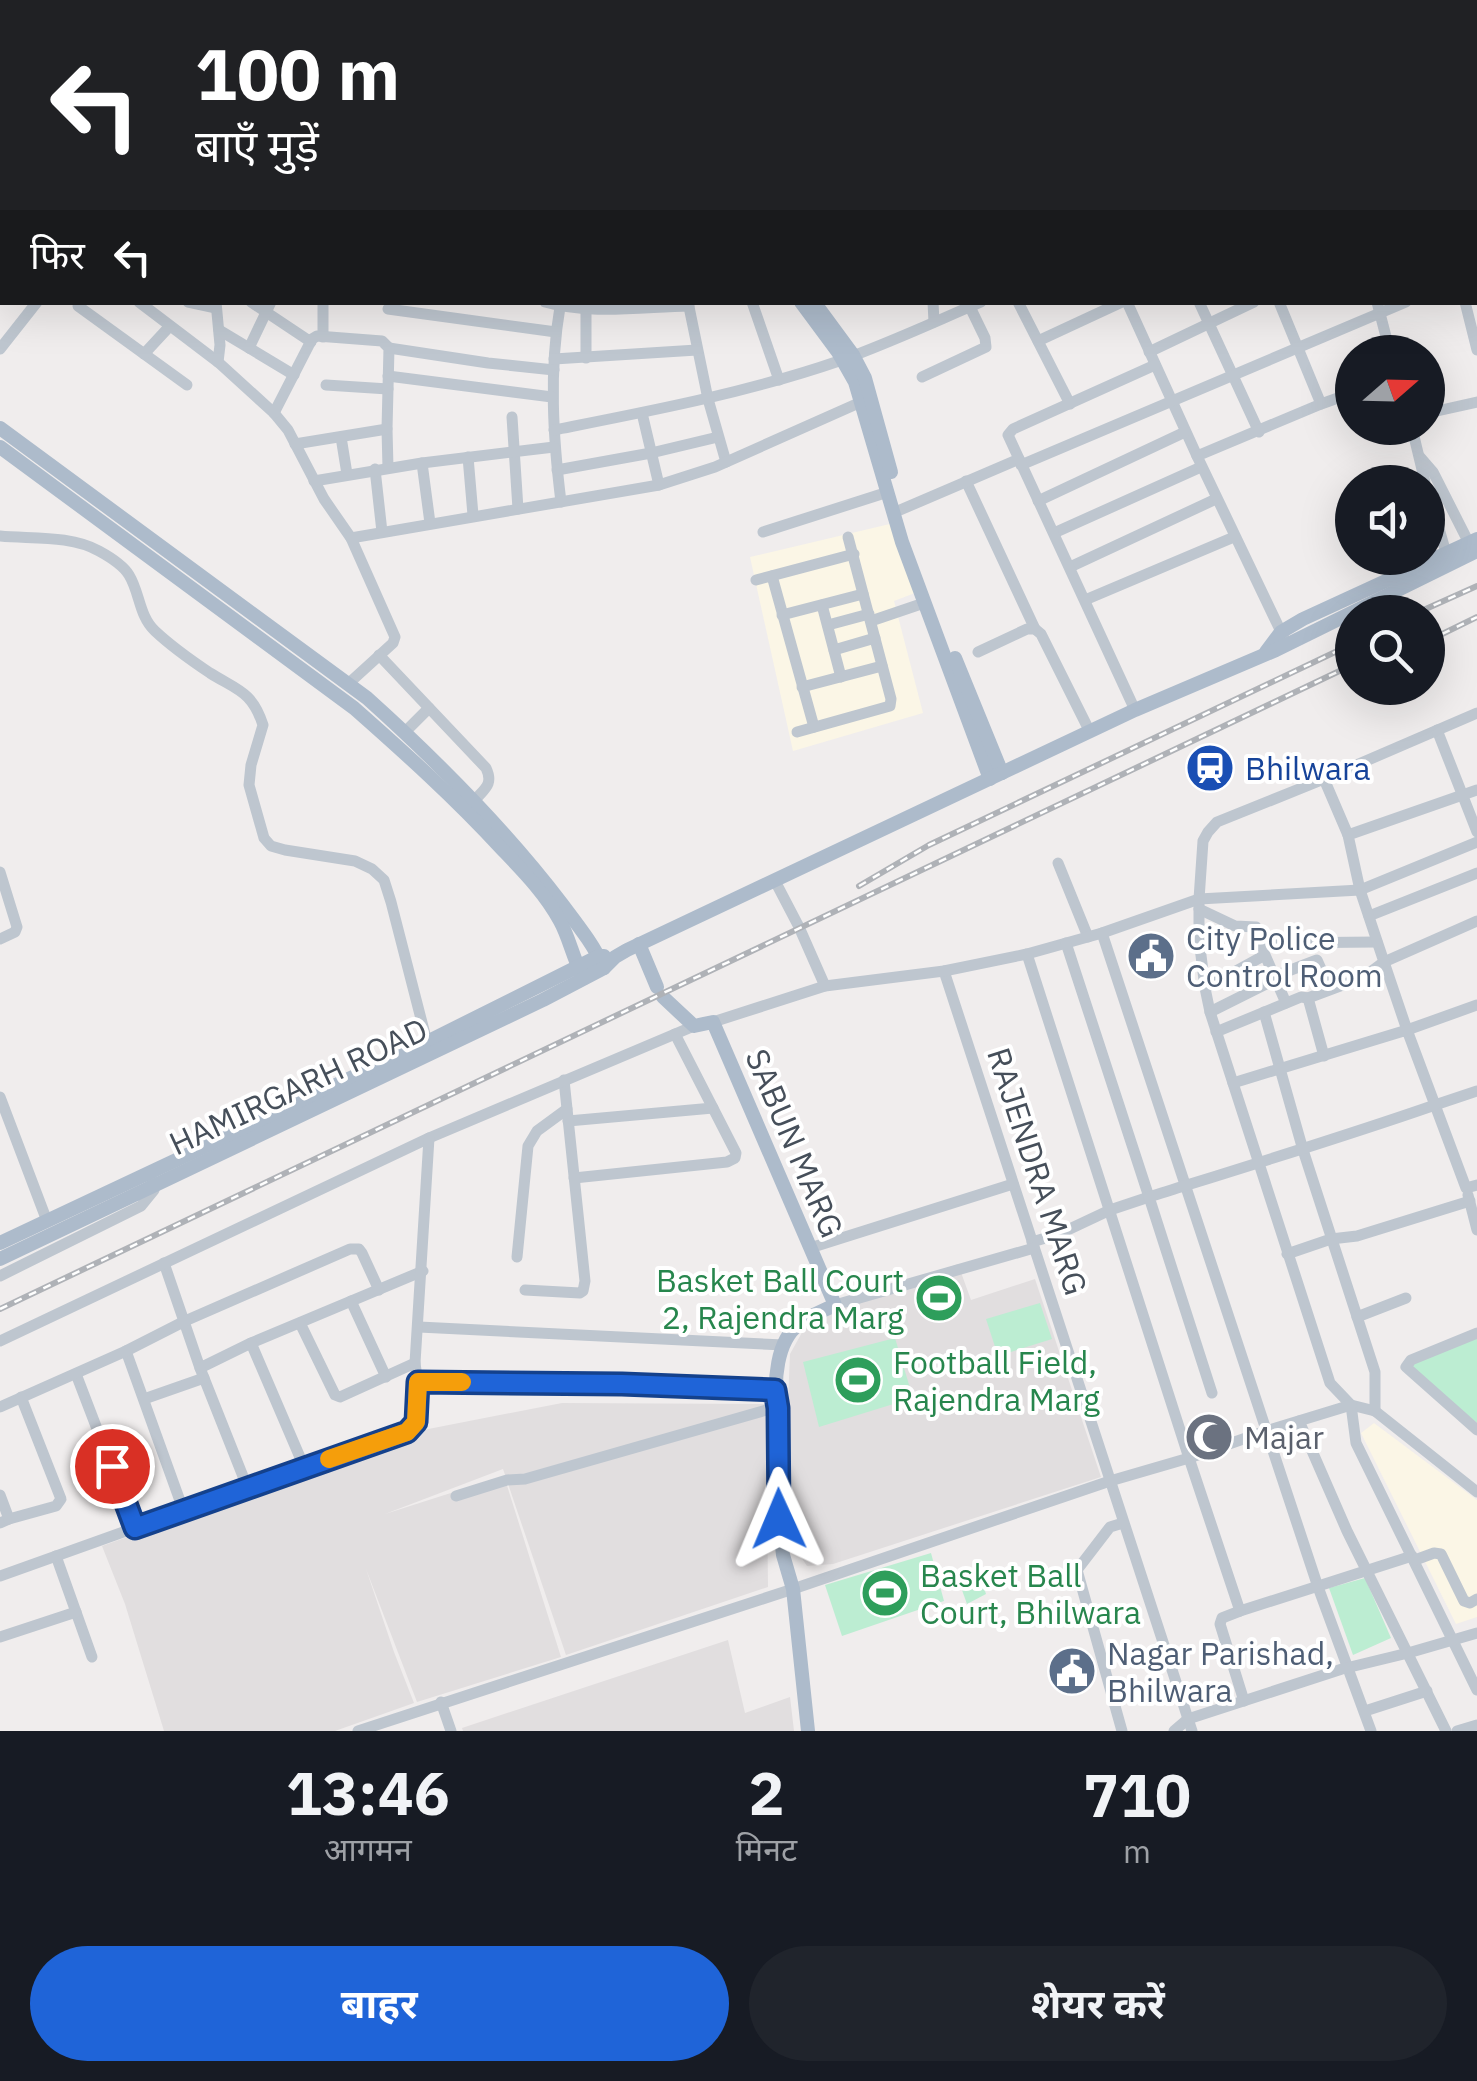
<!DOCTYPE html>
<html lang="hi">
<head>
<meta charset="utf-8">
<style>
	body { margin:0; font-family:"IBM Plex Sans","Noto Sans Devanagari",sans-serif; background:#20242c; color:#f1f3f6; height:100vh; display:flex; flex-direction:column; font-size:38px; white-space:nowrap }
	* { box-sizing:border-box; margin:0 }
	p { font-size:32px; color:#9ea1a6 }
	.icon { flex:none; width:55px; height:55px; fill:none; stroke:currentColor; stroke-width:2; stroke-linecap:round; stroke-linejoin:round }
	.map { position:relative; height:1731px; overflow:hidden }
	.details { display:flex; flex-direction:column; background:#171b24; flex:1 }
	.details>* { flex:none }
	.banner { position:absolute; left:0px; top:0px; width:1478px; height:305px; box-shadow:0 10px 40px #0002; background:#202124; color:#fff; overflow:hidden }
	.needle { width:65px; rotate:70deg }
	.buttons { position:absolute; left:1335px; top:335px; display:grid; gap:20px }
	.buttons a { display:grid; place-items:center; width:110px; height:110px; border-radius:50%; background:#171b24; box-shadow:0 10px 40px #0002; font-size:50px }
	.pin { position:absolute; display:grid; place-items:center; width:85px; height:85px; color:#fff; margin:-42px; border:5px solid #fff; border-radius:50%; box-shadow:0 2px 10px #0007 }
	.me { position:absolute; width:110px; margin:-55px; rotate:359deg; stroke-linejoin:round; filter:drop-shadow(0 0 8px #0008) }
	.turn { display:flex; align-items:center; gap:35px; height:210px; padding:0 30px; font-size:45px }
	.turn .icon { width:130px; height:130px; stroke-width:2.5 }
	.turn b { display:block; font-size:70px; line-height:85px }
	.then { display:flex; align-items:center; height:95px; padding:0 30px; background:#0003; gap:20px; font-size:38px }
	.eta { display:flex; justify-content:space-evenly; align-items:center; height:170px; text-align:center }
	.eta b { font-size:60px; font-weight:700; line-height:70px }
	.action { display:flex; gap:20px; margin-top:auto; padding:20px 30px }
	.action a { flex:1; height:115px; border-radius:60px; background:#1f64d8; color:#fff; font-size:40px; font-weight:700; line-height:115px; text-align:center }
	.action a+a { background:#20242c; color:#f1f3f6 }
	.map>svg:first-child { display:block }
</style>
</head>
<body>
<div class="map">
<svg width="1477" height="1731" viewBox="0 0 1477 1731">
	<rect width="100%" height="100%" fill="#f0eded"/>
	<g fill="#fbf6e6">
		<polygon points="894,523 915,593 894,601 923,713 793,751 750,557"/>
		<polygon points="1374,1423 1477,1500 1477,1617 1456,1624 1361,1433"/>
	</g>
	<g fill="#e1dedf">
		<polygon points="958,1264 971,1300 1035,1279 1101,1477 833,1564 807,1566 797,1551 786,1450 790,1354 805,1327 833,1309"/>
		<polygon points="562,1403 766,1404 768,1587 566,1655 503,1469 385,1514 504,1476 561,1657 417,1702 366,1569 394,1652 414,1703 335,1731 164,1731 125,1604 102,1546 366,1452 413,1432"/>
		<polygon points="728,1640 745,1713 790,1697 794,1731 463,1731 462,1728"/>
	</g>
	<g fill="#bcedd2">
		<polygon points="953,1285 958,1302 925,1313 919,1295"/>
		<polygon points="1040,1303 1052,1339 998,1356 986,1319"/>
		<polygon points="1477,1337 1477,1423 1409,1366"/>
		<polygon points="895,1338 913,1398 819,1427 803,1362"/>
		<polygon points="931,1553 944,1601 842,1636 825,1585"/>
		<polygon points="979,1571 986,1594 967,1604 958,1579"/>
		<polygon points="1365,1578 1391,1638 1353,1655 1329,1588"/>
	</g>
	<g fill="none" stroke-linecap="round" stroke-linejoin="round">
		<g stroke="#bec6cf" stroke-width="11">
			<polyline points="216,0 229,2"/>
			<polyline points="910,0 910,2"/>
			<polyline points="1139,0 1140,2"/>
			<polyline points="1304,0 1305,2"/>
			<polyline points="1444,0 1445,2"/>
			<polyline points="6,2 6,0"/>
			<polyline points="91,2 92,0"/>
			<polyline points="133,2 133,0"/>
			<polyline points="325,2 326,0"/>
			<polyline points="352,2 352,0"/>
			<polyline points="382,2 383,0"/>
			<polyline points="734,2 734,0"/>
			<polyline points="756,2 764,0"/>
			<polyline points="1040,2 1040,0"/>
			<polyline points="1104,2 1112,0"/>
			<polyline points="1203,2 1209,0"/>
			<polyline points="1370,2 1386,0"/>
			<polyline points="0,43 2,30"/>
			<polyline points="0,66 2,66"/>
			<polyline points="1475,76 1477,76"/>
			<polyline points="1475,121 1477,97"/>
			<polyline points="1475,141 1477,141"/>
			<polyline points="0,165 2,166"/>
			<polyline points="1475,202 1477,202"/>
			<polyline points="0,217 2,218"/>
			<polyline points="1475,253 1477,229"/>
			<polyline points="0,266 2,268"/>
			<polyline points="1475,287 1477,287"/>
			<polyline points="139,302 218,362 274,413 288,430 324,499 351,538 395,637 393,643 348,684"/>
			<polyline points="188,302 216,308"/>
			<polyline points="216,302 220,345 218,362"/>
			<polyline points="251,302 311,342"/>
			<polyline points="323,302 323,337"/>
			<path d="M545,302C590,315 642,307 689,306"/>
			<polyline points="688,302 708,399 726,462"/>
			<polyline points="752,302 779,380"/>
			<polyline points="933,302 934,322"/>
			<polyline points="1018,302 1070,404"/>
			<polyline points="1127,302 1197,456"/>
			<polyline points="1199,302 1259,432"/>
			<polyline points="1279,302 1321,404 1352,393"/>
			<polyline points="1377,302 1390,352"/>
			<polyline points="1465,302 1477,350"/>
			<polyline points="78,306 187,385"/>
			<path d="M560,307C549,371 553,437 561,502"/>
			<polyline points="388,309 556,332"/>
			<polyline points="219,330 294,375"/>
			<polyline points="1038,341 1122,302"/>
			<polyline points="249,348 271,302"/>
			<polyline points="389,348 488,363 554,370"/>
			<polyline points="0,349 37,302"/>
			<polyline points="1149,352 1254,302"/>
			<polyline points="144,354 169,327"/>
			<polyline points="586,358 586,309"/>
			<polyline points="554,359 697,350"/>
			<polyline points="388,376 552,397"/>
			<polyline points="922,377 986,347 985,338 970,307"/>
			<polyline points="326,385 388,389"/>
			<polyline points="274,413 312,339 317,336 382,341 389,348 387,429 388,468"/>
			<polyline points="642,413 659,485"/>
			<polyline points="1428,413 1477,402"/>
			<polyline points="512,417 518,509"/>
			<polyline points="1412,428 1425,482"/>
			<path d="M554,430C650,411 746,393 839,361C887,344 934,322 981,302"/>
			<polyline points="341,437 347,474"/>
			<polyline points="295,444 387,429"/>
			<polyline points="468,457 473,515"/>
			<polyline points="1420,457 1433,472 1472,549"/>
			<polyline points="422,463 430,523"/>
			<polyline points="1021,465 1406,302"/>
			<polyline points="375,469 382,532"/>
			<polyline points="557,470 651,453 718,437"/>
			<polyline points="314,481 422,463 554,447"/>
			<polyline points="966,481 1035,629"/>
			<polyline points="1428,490 1448,560"/>
			<polyline points="1038,501 1185,432"/>
			<polyline points="900,510 1019,459"/>
			<polyline points="763,532 888,492"/>
			<polyline points="1054,533 1201,467"/>
			<path d="M0,536C31,539 71,535 99,551C110,557 123,565 129,575C140,593 139,616 155,631C171,646 192,661 210,673C237,690 252,691 263,725L251,765L249,785L264,838L271,846L285,850L355,861L372,869L384,880L391,902L427,1042"/>
			<polyline points="351,538 659,485 715,467 861,402"/>
			<polyline points="1070,567 1216,499"/>
			<polyline points="772,576 814,727"/>
			<polyline points="756,580 854,554"/>
			<polyline points="1085,600 1234,537"/>
			<polyline points="822,605 841,677"/>
			<polyline points="782,615 863,594"/>
			<polyline points="871,621 924,603"/>
			<polyline points="828,625 869,614"/>
			<polyline points="1284,638 1197,456 1321,404"/>
			<polyline points="834,650 875,638"/>
			<polyline points="978,652 1027,629 1035,629 1041,634 1090,732"/>
			<path d="M379,655L486,768C494,785 484,789 473,802"/>
			<polyline points="802,687 882,666"/>
			<polyline points="1135,710 1008,435 1013,429 1155,365"/>
			<polyline points="1477,713 1324,779 1217,822 1208,832 1203,841 1199,899 1199,939 1205,988 1210,1012 1330,1383 1351,1405 1375,1411 1477,1492"/>
			<polyline points="1437,730 1477,832"/>
			<polyline points="405,732 429,708"/>
			<polyline points="797,732 890,706 891,699 848,537"/>
			<polyline points="1324,779 1348,835"/>
			<polyline points="1058,863 1088,937"/>
			<polyline points="0,872 17,927 15,932 0,939"/>
			<polyline points="775,881 799,927 825,986"/>
			<polyline points="1199,909 1235,926 1256,927 1264,951"/>
			<polyline points="1369,916 1477,873"/>
			<polyline points="1477,921 1384,962 1407,1030 1477,1005"/>
			<polyline points="1102,933 1318,1587 1371,1731"/>
			<polyline points="1261,943 1377,942"/>
			<polyline points="1027,954 1189,1458 1240,1611 1412,1556"/>
			<polyline points="944,971 1192,1731"/>
			<polyline points="1205,988 1265,955 1286,1003"/>
			<polyline points="1210,1012 1268,983 1275,976 1317,960 1330,989"/>
			<polyline points="1264,1012 1303,1150 1375,1372 1375,1411"/>
			<polyline points="713,1022 825,986 944,971 1027,954 1102,933 1199,899 1360,890 1477,842"/>
			<polyline points="1216,1032 1301,997 1308,998"/>
			<polyline points="1324,1056 1308,998 1364,977 1384,962 1360,890 1348,835 1477,790"/>
			<polyline points="1477,1091 1435,1105 1466,1188 1477,1185"/>
			<polyline points="0,1097 47,1221"/>
			<polyline points="568,1121 713,1108"/>
			<polyline points="574,1178 727,1162 735,1158 736,1153 675,1034"/>
			<polyline points="1468,1195 1477,1230"/>
			<polyline points="1032,1242 1059,1234 1110,1210 1149,1197 1066,943"/>
			<polyline points="810,1248 1013,1184"/>
			<polyline points="1287,1254 1331,1239 1357,1236 1470,1201"/>
			<polyline points="517,1257 528,1146 537,1131 567,1109"/>
			<polyline points="164,1263 200,1368 251,1343 423,1271"/>
			<polyline points="0,1276 141,1206 154,1190 152,1181"/>
			<polyline points="525,1290 580,1293 583,1291 585,1281 564,1080"/>
			<polyline points="351,1301 386,1377"/>
			<polyline points="835,1305 1034,1248"/>
			<polyline points="1357,1317 1406,1298"/>
			<polyline points="300,1323 335,1395 340,1397 415,1363"/>
			<polyline points="419,1327 783,1345"/>
			<polyline points="1477,1333 1411,1360 1406,1367 1477,1430"/>
			<polyline points="0,1341 429,1138 694,1026"/>
			<polyline points="251,1343 305,1469"/>
			<polyline points="126,1351 184,1512"/>
			<polyline points="200,1368 248,1489"/>
			<polyline points="76,1374 135,1528"/>
			<polyline points="418,1382 622,1384 775,1390"/>
			<path d="M1212,1393L1149,1197C1245,1167 1340,1138 1435,1105L1407,1030L1233,1083"/>
			<polyline points="144,1399 204,1378"/>
			<polyline points="1351,1405 1356,1443 1477,1690"/>
			<polyline points="0,1407 126,1351 185,1321 350,1249 359,1249 362,1253 379,1290"/>
			<polyline points="1299,1421 1347,1531 1446,1731"/>
			<polyline points="0,1495 9,1519 0,1523"/>
			<polyline points="456,1496 507,1480 525,1479 777,1407"/>
			<polyline points="9,1519 56,1506 61,1499 21,1397"/>
			<polyline points="56,1556 92,1657"/>
			<polyline points="1415,1560 1434,1553 1441,1554 1464,1601 1470,1603 1477,1599"/>
			<path d="M0,1576L409,1430C422,1414 418,1383 415,1363L429,1138"/>
			<polyline points="1240,1611 1222,1618 1220,1624 1244,1701"/>
			<polyline points="0,1637 76,1612"/>
			<polyline points="441,1702 451,1731"/>
			<polyline points="1365,1711 1427,1691"/>
			<polyline points="358,1731 793,1589 1110,1481 1189,1458 1266,1431 1351,1405"/>
			<polyline points="1122,1731 1077,1570 1110,1527 1123,1523"/>
			<polyline points="1174,1731 1188,1719 1342,1669 1408,1653 1477,1633"/>
			<polyline points="1457,1731 1477,1725"/>
		</g>
		<g stroke="#adbbcb" stroke-width="14">
			<polyline points="541,0 542,2"/>
			<polyline points="557,0 559,2"/>
			<polyline points="801,302 838,352 855,382 902,542 990,779"/>
			<polyline points="814,302 853,355 865,378 891,472"/>
			<path d="M0,428L367,698C437,761 505,829 562,904C577,924 594,945 604,968"/>
			<path d="M0,447L354,708C405,753 455,798 501,848C522,870 545,893 560,921C570,939 573,960 584,978"/>
			<polyline points="1266,652 1281,632 1303,619 1477,539"/>
			<polyline points="955,658 1002,773"/>
			<polyline points="639,944 657,987"/>
			<path d="M663,997L694,1026L713,1022L835,1305C823,1311 809,1316 799,1324C776,1341 774,1382 777,1407L779,1519L783,1555L793,1589L808,1731"/>
			<polyline points="0,1243 427,1042 599,956 604,956"/>
			<polyline points="0,1259 543,1000 604,968 615,957 627,950 1135,710 1276,650 1477,551"/>
		</g>
		<g stroke="#afb2b7" stroke-width="6">
			<g id="rail">
				<polyline points="1419,612 1477,586"/>
				<polyline points="1428,641 1477,617"/>
				<polyline points="859,886 929,845 1352,644"/>
				<polyline points="0,1309 1352,665"/>
			</g>
		</g>
		<use href="#rail" stroke="#fff" stroke-width="2.5" stroke-dasharray="8" stroke-linecap="butt"/>
	</g>
	<g fill="none" stroke-linecap="round" stroke-linejoin="round">
		<g stroke="#14418c" stroke-width="25">
			<polyline id="route" points="112,1466 135,1528 407,1432 416,1422 418,1382 622,1384 775,1390 778,1408 779,1519"/>
		</g>
		<use href="#route" stroke="#1f64d8" stroke-width="18"/>
		<polyline stroke="#f59e0b" stroke-width="18" points="329,1459 407,1432 416,1422 418,1382 462,1382"/>
	</g>
	<defs>
		<g id="station-disc" transform="scale(2.5)"><circle r="9.5" fill="#1a4fb4" stroke="#fff"/><path d="M-3-6H3Q5-6 5-4V2Q5 4 3 4L4.5 6H3L1.5 4h-3L-3 6H-4.5L-3 4Q-5 4-5 2V-4Q-5-6-3-6ZM-3.5-4v3h7v-3ZM-3.5 1v1.5H-2V1ZM2 1v1.5H3.5V1Z" fill="#fff"/></g>
		<g id="civic-disc" transform="scale(2.5)"><circle r="9.5" fill="#5c6f8a" stroke="#fff"/><path d="M-.6-6.5H3V-4.5H.6V-3L4-1V1h2V6H-6V1h2V-1L-.6-3ZM-1.2 2.5V6h2.4V2.5Z" fill="#fff"/></g>
		<g id="stadium-disc" transform="scale(2.5)"><circle r="9.5" fill="#2e9e5b" stroke="#fff"/><path d="M0-5a6.5 5 0 1 0 0 10a6.5 5 0 1 0 0-10ZM-3.5-1.8h7v3.6h-7Z" fill="#fff"/></g>
		<g id="mosque-disc" transform="scale(2.5)"><circle r="9.5" fill="#6b7280" stroke="#fff"/><path d="M3.5-4.9A6 6 0 1 0 3.5 4.9A5 5 0 1 1 3.5-4.9Z" fill="#fff"/></g>
	</defs>
	<g fill-rule="evenodd">
		<use href="#station-disc" x="1210" y="768"/>
		<use href="#civic-disc" x="1151" y="956"/>
		<use href="#stadium-disc" x="939" y="1298"/>
		<use href="#stadium-disc" x="858" y="1380"/>
		<use href="#mosque-disc" x="1209" y="1437"/>
		<use href="#stadium-disc" x="885" y="1593"/>
		<use href="#civic-disc" x="1072" y="1671"/>
	</g>
	<g text-anchor="middle" dominant-baseline="central" stroke-width="8" stroke-linejoin="round" paint-order="stroke">
		<g font-size="32" fill="#164399" stroke="#fff" text-anchor="start">
			<text x="1245" y="768">Bhilwara</text>
		</g>
		<g font-size="32" fill="#4e5e75" stroke="#fff" text-anchor="start">
			<text x="1186" y="938">City Police<tspan x="1186" dy="37">Control Room</tspan></text>
			<text x="1107" y="1653">Nagar Parishad,<tspan x="1107" dy="37">Bhilwara</tspan></text>
		</g>
		<g font-size="32" fill="#464f5a" stroke="#fff">
			<text transform="translate(298 1086) rotate(-25)">HAMIRGARH ROAD</text>
			<text transform="translate(795 1143) rotate(67)">SABUN MARG</text>
			<text transform="translate(1038 1171) rotate(72)">RAJENDRA MARG</text>
		</g>
		<g font-size="32" fill="#27864d" stroke="#fff" text-anchor="start">
			<text x="904" y="1280" text-anchor="end">Basket Ball Court<tspan x="904" dy="37">2, Rajendra Marg</tspan></text>
			<text x="893" y="1362">Football Field,<tspan x="893" dy="37">Rajendra Marg</tspan></text>
			<text x="920" y="1575">Basket Ball<tspan x="920" dy="37">Court, Bhilwara</tspan></text>
		</g>
		<g font-size="32" fill="#5b616d" stroke="#fff" text-anchor="start">
			<text x="1244" y="1437">Majar</text>
		</g>
	</g>
</svg>
<div class="buttons">
<a><svg class="needle" viewBox="-14 -14 28 28"><path d="M0-13l5 13h-10z" fill="#e53935"/><path d="M0 13l5-13h-10z" fill="#9ea1a6"/></svg></a>
<a><svg class="icon" aria-label="sound" viewBox="0 0 24 24"><path d="M4 9h4l5-4v14l-5-4H4zM17 9q2 3 0 6"/></svg></a>
<a><svg class="icon" aria-label="search" viewBox="0 0 24 24"><circle cx="10" cy="10" r="6"/><path d="M15 15l6 6"/></svg></a>
</div>
<div class="pin" style="left:112px;top:1466px;background:#d93025"><svg class="icon" aria-label="arrive" viewBox="0 0 24 24"><path d="M6 21V4h12l-3 4 3 4H6"/></svg></div>
<svg class="me" style="left:779px;top:1519px" viewBox="-20 -20 40 40"><path d="M0-17L14 15 0 8-14 15z" fill="#1f64d8" stroke="#fff" stroke-width="4"/></svg>
<div class="banner">
<div class="turn"><svg class="icon" aria-label="left" viewBox="0 0 24 24"><path d="M17 20v-9H6M10 6l-5 5 5 5"/></svg><div><b>100 m</b>बाएँ मुड़ें</div></div>
<div class="then">फिर<svg class="icon" aria-label="left" viewBox="0 0 24 24"><path d="M17 20v-9H6M10 6l-5 5 5 5"/></svg></div>
</div>
</div>
<section class="details">
<div class="eta">
<div><b>13:46</b><p>आगमन</p></div>
<div><b>2</b><p>मिनट</p></div>
<div><b>710</b><p>m</p></div>
</div>
<div class="action"><a>बाहर</a><a>शेयर करें</a></div>
</section>
</body>
</html>
